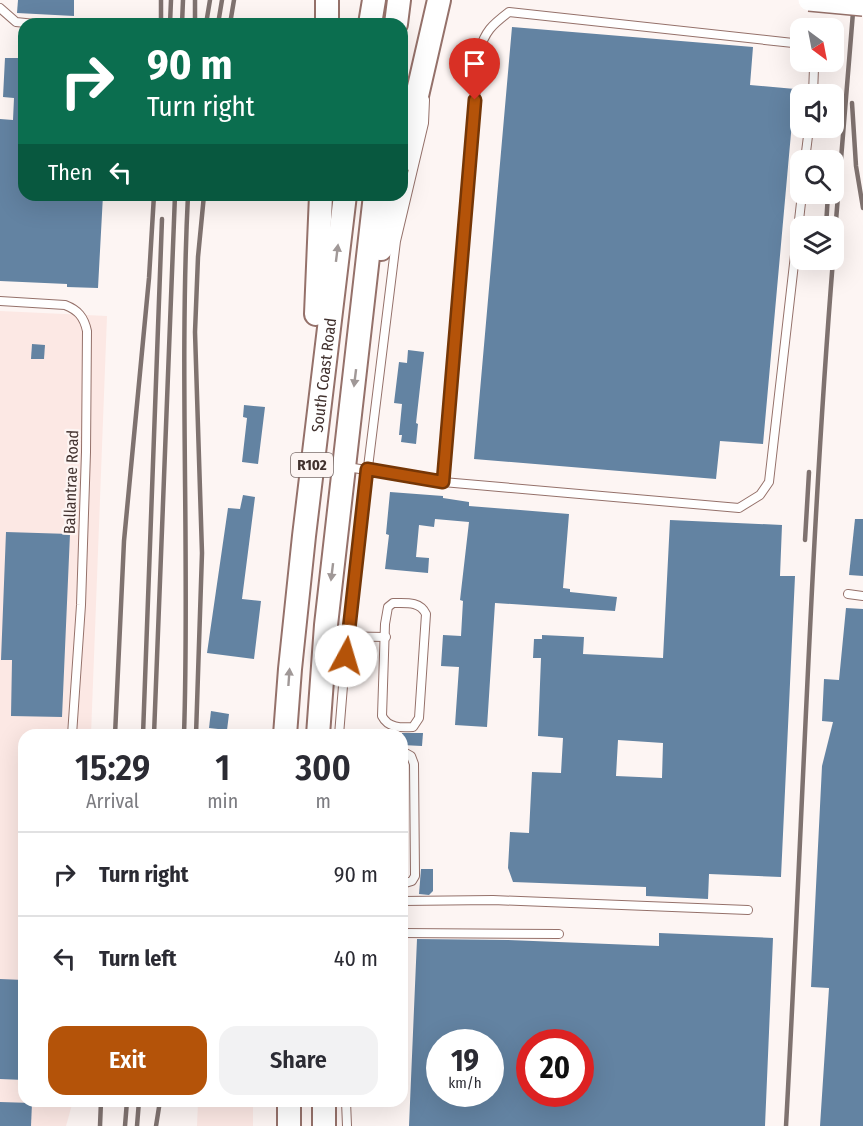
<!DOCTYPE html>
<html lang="en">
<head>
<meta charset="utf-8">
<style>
	body { margin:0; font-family:"Fira Sans Condensed",sans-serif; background:#f2f2f3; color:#2b2b33; height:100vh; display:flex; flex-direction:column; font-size:22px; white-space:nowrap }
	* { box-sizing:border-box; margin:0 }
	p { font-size:20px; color:#7c7c81 }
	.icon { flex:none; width:33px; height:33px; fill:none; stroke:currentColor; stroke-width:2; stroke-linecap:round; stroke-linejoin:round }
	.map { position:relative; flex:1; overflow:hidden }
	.side { position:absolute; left:18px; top:729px; width:390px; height:378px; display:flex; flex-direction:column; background:#fff; border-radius:18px; box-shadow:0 6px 24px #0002 }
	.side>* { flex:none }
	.guide { position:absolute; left:18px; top:18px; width:390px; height:183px; border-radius:18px; box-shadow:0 6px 24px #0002; background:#0b6e4f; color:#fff; overflow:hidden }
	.needle { width:39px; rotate:148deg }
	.controls { position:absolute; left:790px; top:18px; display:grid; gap:12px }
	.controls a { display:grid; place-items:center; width:54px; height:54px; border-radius:12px; background:#fff; box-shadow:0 6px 24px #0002; font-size:30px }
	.speed { position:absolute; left:426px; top:1029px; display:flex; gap:12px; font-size:30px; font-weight:700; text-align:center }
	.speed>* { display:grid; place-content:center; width:78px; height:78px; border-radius:50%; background:#fff; box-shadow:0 6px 24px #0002; line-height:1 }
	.speed small { font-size:15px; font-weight:400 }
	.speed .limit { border:9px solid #d22; background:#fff; color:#111 }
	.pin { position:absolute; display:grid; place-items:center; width:51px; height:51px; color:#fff; margin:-62px -26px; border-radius:50% 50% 50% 0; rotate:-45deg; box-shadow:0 0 6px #0007 }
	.pin .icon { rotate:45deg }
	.me { position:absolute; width:66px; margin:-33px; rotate:6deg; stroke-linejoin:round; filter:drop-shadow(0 0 4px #0008) }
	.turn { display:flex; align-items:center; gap:21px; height:126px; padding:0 30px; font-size:27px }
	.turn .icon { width:78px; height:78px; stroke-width:2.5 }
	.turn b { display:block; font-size:42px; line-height:51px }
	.then { display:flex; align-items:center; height:57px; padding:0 30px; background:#0003; gap:12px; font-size:22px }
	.eta { display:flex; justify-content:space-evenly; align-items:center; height:102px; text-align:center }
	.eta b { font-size:36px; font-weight:600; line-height:42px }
	.cta { display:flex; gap:12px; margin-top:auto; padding:12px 30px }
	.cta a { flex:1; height:69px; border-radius:18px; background:#b45309; color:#fff; font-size:24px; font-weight:600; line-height:69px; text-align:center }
	.cta a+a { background:#f2f2f3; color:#2b2b33 }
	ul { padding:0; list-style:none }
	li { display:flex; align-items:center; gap:18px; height:84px; padding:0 30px; border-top:2px solid #e1e1e2 }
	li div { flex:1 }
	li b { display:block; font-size:22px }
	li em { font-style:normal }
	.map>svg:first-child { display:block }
</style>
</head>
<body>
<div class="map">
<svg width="863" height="1126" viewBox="0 0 863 1126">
	<rect width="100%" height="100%" fill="#fdf5f3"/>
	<g fill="#fce8e4">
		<polygon points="0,311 107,316 91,735 24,735 24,1101 73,1101 66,1126 0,1126"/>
		<polygon points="198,1101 253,1101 253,1126 197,1126"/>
	</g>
	<g fill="#6383a2" fill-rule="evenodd">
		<polygon points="18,0 74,0 74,16 17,13"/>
		<polygon points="512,27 753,47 750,85 795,89 763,444 720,441 716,479 474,459"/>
		<polygon points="5,58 24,58 24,195 103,195 98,288 67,287 67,284 0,281 0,119 13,120 14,98 3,97"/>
		<polygon points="32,344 45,345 44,359 31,359"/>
		<polygon points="408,350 424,352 416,423 418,424 416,444 401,442 402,435 399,435 402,404 394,403 399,362 407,363"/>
		<polygon points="244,405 265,407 258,464 242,462 247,418 243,417"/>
		<polygon points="390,492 443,496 443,498 469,502 469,506 569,514 563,588 570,589 570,592 617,597 615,611 495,603 487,727 455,725 459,667 441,666 443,635 461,636 463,601 460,600 469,522 435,519 434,527 419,525 416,557 429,558 428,573 385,569 389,535 386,534"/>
		<polygon points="243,495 255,497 242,599 261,601 254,659 207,653 228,508 240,509"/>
		<polygon points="855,519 863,519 863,576 849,575"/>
		<path d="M670,520L782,525L780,576H795L781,877L709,874L708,899L646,896V887L513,882L508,868L510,832L529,833L532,772L561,773L563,738L538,736L541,658H533L534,639H542V635L584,637L583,654L663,658ZM618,740L663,743L662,778L616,776Z"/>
		<polygon points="6,532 70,534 62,717 11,716 12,660 1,660"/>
		<polygon points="846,608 863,609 863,1126 820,1126 829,988 811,987 822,766 833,722 822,721 824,679 839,680"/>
		<polygon points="211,711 229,714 227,730 209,728"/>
		<polygon points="402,733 423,733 422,746 402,745"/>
		<polygon points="421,869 433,869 433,891 429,895 419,894"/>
		<path d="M659,933L773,938L765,1126H409L417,939L507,940L659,946ZM440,1042H490V1094H440ZM530,1042H580V1094H530Z"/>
		<polygon points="0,979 24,980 24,1080 0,1079"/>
		<polygon points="0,1102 32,1103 31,1126 0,1126"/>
	</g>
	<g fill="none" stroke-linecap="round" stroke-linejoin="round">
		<g stroke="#95716a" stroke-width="10">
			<g id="lane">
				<polyline points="0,8 16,22 35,24"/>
				<polyline points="811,62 814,68 813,94"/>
				<polyline points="805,160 809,128"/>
				<path d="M0,301L65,305C78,310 84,317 87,331L86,452L81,605L72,735"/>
				<polyline points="347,467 443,482 739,508 760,495 769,482 802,194"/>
				<path d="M443,482L479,52C485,31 492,25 509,12L793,43L801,48"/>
				<polyline points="848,594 863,596"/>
				<path d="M393,603C406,603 420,601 426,614L419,718L413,727C401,728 388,728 382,716L385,624L388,607Z"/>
				<polyline points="327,636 386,637"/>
				<polyline points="339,735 347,637 396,241 424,123 425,100"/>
				<polyline points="402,751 411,756 414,764 415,876 412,881 402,884"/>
				<polyline points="402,901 493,900 748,910"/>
				<polyline points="402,933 559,934"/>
				<polyline points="346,1101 347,1126"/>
			</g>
		</g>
		<g stroke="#95716a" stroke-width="26">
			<g id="primary">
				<polyline points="327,0 327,24"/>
				<polyline points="370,24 374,0"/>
				<polyline points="396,24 399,0"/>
				<polyline points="402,161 439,0"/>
				<polyline points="381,249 394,195"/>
				<polyline points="316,314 321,195"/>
				<path id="s1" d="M285,735L290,669L304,536L345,195"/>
				<polyline points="318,735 326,625 375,195"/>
				<polyline points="289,1101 289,1126"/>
				<polyline points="324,1101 324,1126"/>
			</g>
		</g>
		<use href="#lane" stroke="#fff" stroke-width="8"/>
		<use href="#primary" stroke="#fff" stroke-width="22"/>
		<g stroke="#7f726f" stroke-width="4.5">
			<polyline points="161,24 161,0"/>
			<polyline points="170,24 171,0"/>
			<polyline points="182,24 183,0"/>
			<polyline points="195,24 195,0"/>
			<polyline points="206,24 210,0"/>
			<polyline points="218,24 222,0"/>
			<polyline points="230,24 234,0"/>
			<polyline points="852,103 856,166 863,208"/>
			<polyline points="826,226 828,194"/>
			<polyline points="834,245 854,0"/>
			<polyline points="805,540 809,472"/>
			<polyline points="115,735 124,541 149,278 154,195"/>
			<polyline points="143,735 162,219"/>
			<polyline points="154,735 175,195"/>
			<path d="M184,735C190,555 179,375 188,195"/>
			<polyline points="196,735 202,553 195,332 198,257 204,195"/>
			<polyline points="100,1126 101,1101"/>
			<polyline points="125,1126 127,1101"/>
			<polyline points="137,1126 139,1101"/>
			<polyline points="156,1126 160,1101"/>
			<path d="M786,1126C802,837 810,548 833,260"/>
		</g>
		<g stroke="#95716a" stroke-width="24" stroke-linecap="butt">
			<polyline id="secondary-bridge" points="809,0 863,5"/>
		</g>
		<use href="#secondary-bridge" stroke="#fff" stroke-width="21"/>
	</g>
	<defs><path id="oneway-solid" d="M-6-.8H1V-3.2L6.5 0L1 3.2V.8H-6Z" transform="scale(1.5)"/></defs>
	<g fill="#a09897">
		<use href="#oneway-solid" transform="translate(337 253) rotate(-83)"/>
		<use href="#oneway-solid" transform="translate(355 378) rotate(97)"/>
		<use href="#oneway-solid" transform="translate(332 572) rotate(97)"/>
		<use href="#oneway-solid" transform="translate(289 677) rotate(-86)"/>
	</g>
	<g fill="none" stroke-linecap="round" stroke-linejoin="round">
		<g stroke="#753606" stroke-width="15">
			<polyline id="route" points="346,656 367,469 443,482 475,100"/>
		</g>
		<use href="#route" stroke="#b45309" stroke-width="10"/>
	</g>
	<g text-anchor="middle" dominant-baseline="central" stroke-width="4.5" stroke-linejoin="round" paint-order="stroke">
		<rect fill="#fdf5f3" stroke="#7a6c6a" stroke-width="1.5" x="291" y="453" width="42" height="24" rx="4.5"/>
		<g font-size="15" font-weight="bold" fill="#42322f">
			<text x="312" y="465">R102</text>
		</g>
		<g font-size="16" fill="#42322f" stroke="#fdf5f3">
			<text stroke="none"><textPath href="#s1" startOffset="362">South Coast Road</textPath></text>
			<text transform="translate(71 482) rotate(-88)">Ballantrae Road</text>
		</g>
	</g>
</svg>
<div class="controls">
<a><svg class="needle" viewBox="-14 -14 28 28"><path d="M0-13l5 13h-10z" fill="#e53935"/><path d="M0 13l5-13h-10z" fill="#7c7c81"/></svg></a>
<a><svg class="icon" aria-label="sound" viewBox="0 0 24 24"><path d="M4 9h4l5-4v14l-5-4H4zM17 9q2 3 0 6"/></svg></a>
<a><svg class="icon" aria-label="search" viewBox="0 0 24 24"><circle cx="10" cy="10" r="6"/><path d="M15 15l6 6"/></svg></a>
<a><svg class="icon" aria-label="layers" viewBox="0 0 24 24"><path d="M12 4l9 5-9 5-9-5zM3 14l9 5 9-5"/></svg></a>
</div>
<div class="speed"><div>19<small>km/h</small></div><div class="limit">20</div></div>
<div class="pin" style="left:475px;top:100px;background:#d93025"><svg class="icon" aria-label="arrive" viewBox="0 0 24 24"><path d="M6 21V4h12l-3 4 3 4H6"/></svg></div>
<svg class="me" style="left:346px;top:656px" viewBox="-20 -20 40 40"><circle r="19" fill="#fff"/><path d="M0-13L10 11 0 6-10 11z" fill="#b45309"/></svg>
<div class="guide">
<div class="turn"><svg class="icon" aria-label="right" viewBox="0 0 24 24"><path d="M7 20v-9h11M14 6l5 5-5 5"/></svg><div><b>90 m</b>Turn right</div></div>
<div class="then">Then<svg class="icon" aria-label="left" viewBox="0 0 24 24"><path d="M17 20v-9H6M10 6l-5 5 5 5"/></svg></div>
</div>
<section class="side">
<div class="eta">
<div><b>15:29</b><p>Arrival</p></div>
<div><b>1</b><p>min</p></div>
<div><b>300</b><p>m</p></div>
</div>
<ul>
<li><svg class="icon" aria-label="right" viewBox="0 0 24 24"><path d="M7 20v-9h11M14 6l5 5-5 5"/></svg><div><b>Turn right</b></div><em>90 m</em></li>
<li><svg class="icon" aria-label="left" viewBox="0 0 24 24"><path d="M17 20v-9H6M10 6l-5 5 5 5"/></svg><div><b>Turn left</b></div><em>40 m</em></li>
</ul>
<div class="cta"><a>Exit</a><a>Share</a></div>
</section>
</div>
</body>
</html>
